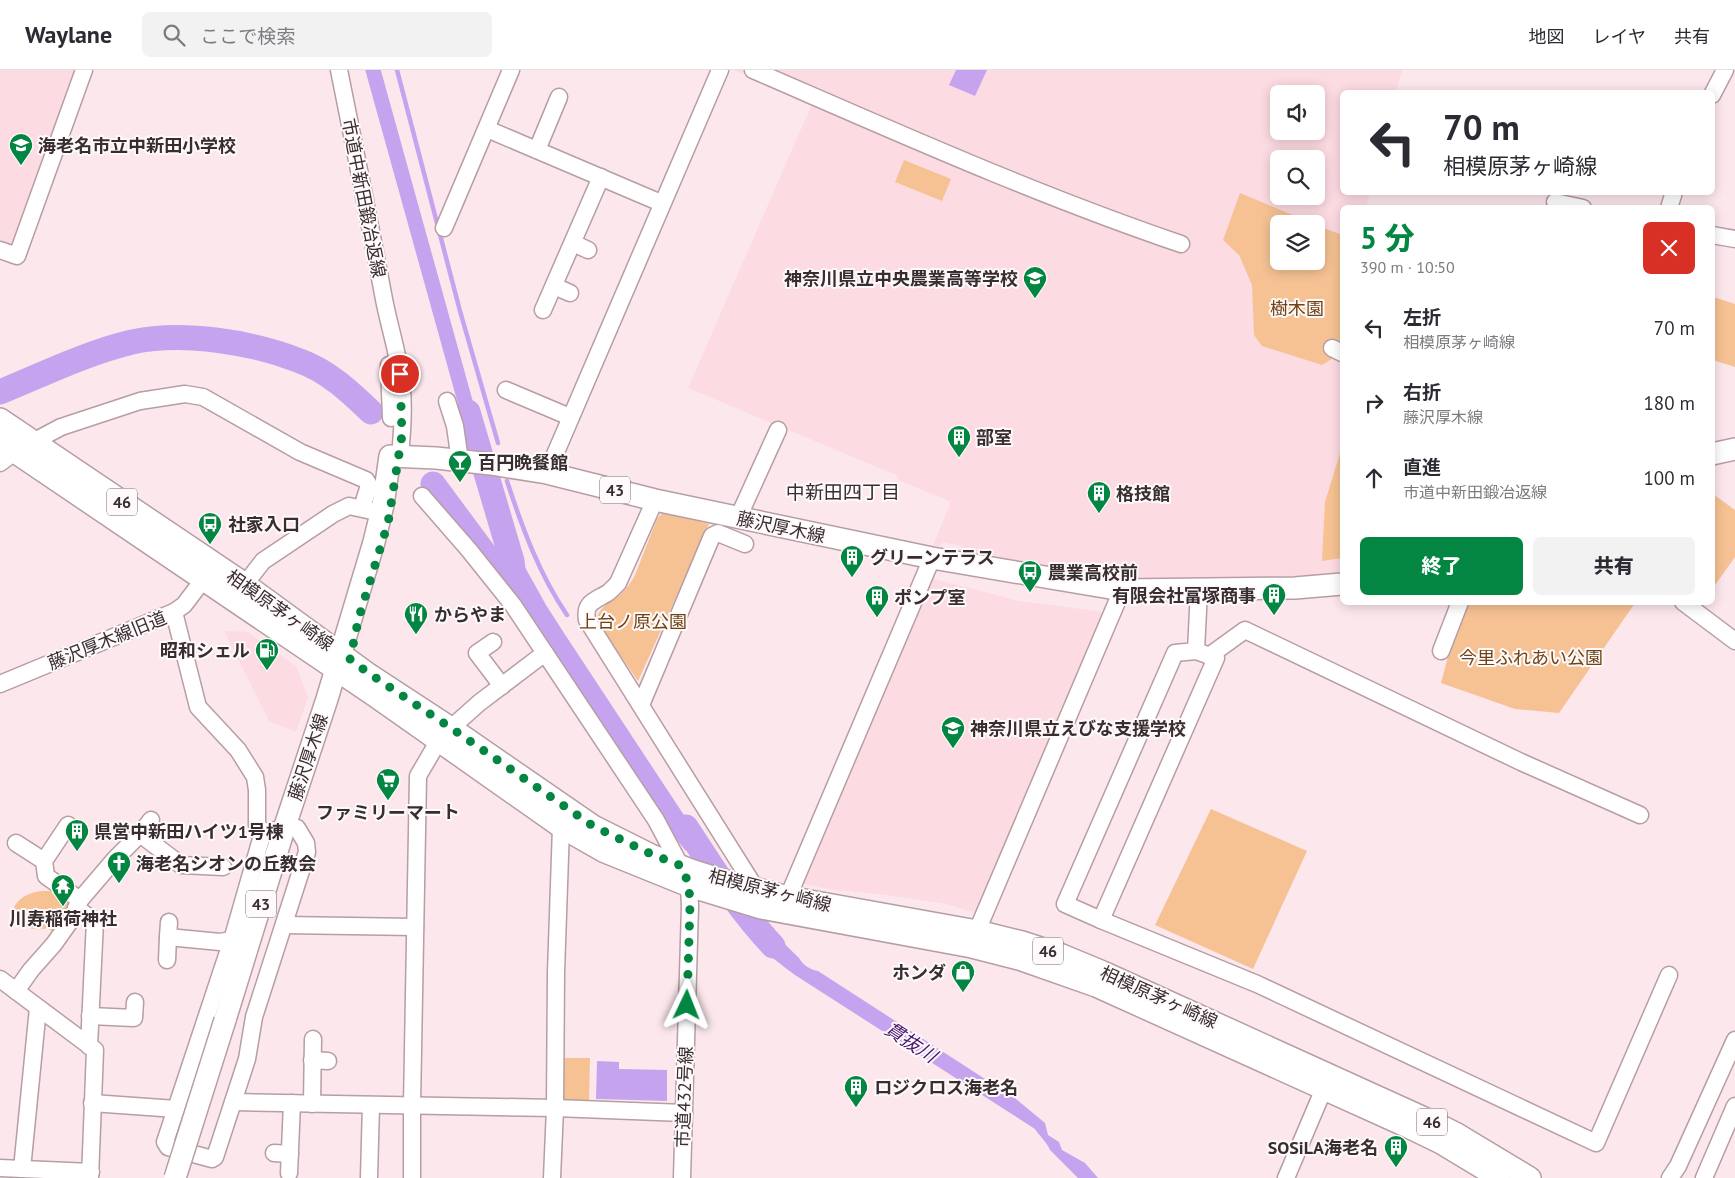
<!DOCTYPE html>
<html lang="ja">
<head>
<meta charset="utf-8">
<style>
	body { margin:0; font-family:"PT Sans","Noto Sans JP",sans-serif; background:#f2f2f3; color:#2b2b33; height:100vh; display:flex; flex-direction:column; font-size:19px; white-space:nowrap }
	* { box-sizing:border-box; margin:0 }
	p { font-size:16px; color:#7c7c81 }
	.icon { flex:none; width:28px; height:28px; fill:none; stroke:currentColor; stroke-width:2; stroke-linecap:round; stroke-linejoin:round }
	.map { position:relative; flex:1; overflow:hidden }
	.details { position:absolute; left:1340px; top:135px; width:375px; height:400px; display:flex; flex-direction:column; background:#fff; border-radius:8px; box-shadow:0 2px 12px #0003 }
	.details>* { flex:none }
	.banner { position:absolute; left:1340px; top:20px; width:375px; height:105px; border-radius:8px; box-shadow:0 2px 12px #0003; background:#fff; color:#2b2b33; overflow:hidden }
	.buttons { position:absolute; left:1270px; top:15px; display:grid; gap:10px }
	.buttons a { display:grid; place-items:center; width:55px; height:55px; border-radius:8px; background:#fff; box-shadow:0 2px 12px #0003; font-size:25px }
	.pin { position:absolute; display:grid; place-items:center; width:42px; height:42px; color:#fff; margin:-21px; border:2px solid #fff; border-radius:50%; box-shadow:0 1px 5px #0007 }
	.me { position:absolute; width:55px; margin:-28px; rotate:2deg; stroke-linejoin:round; filter:drop-shadow(0 0 4px #0008) }
	.turn { display:flex; align-items:center; gap:18px; height:105px; padding:0 20px; font-size:22px }
	.turn .icon { width:65px; height:65px; stroke-width:2.5 }
	.turn b { display:block; font-size:35px; line-height:42px }
	.round { display:grid; place-items:center; flex:none; width:52px; height:52px; border-radius:8px; background:#f2f2f3 }
	.summary { display:flex; align-items:center; justify-content:space-between; height:85px; padding:0 20px }
	h1 { font-size:30px; font-weight:800; line-height:38px; color:#028641 }
	.cta { display:flex; gap:10px; margin-top:auto; padding:10px 20px }
	.cta a { flex:1; height:58px; border-radius:8px; background:#028641; color:#fff; font-size:20px; font-weight:800; line-height:58px; text-align:center }
	.cta a+a { background:#f2f2f3; color:#2b2b33 }
	ul { padding:0; list-style:none }
	li { display:flex; align-items:center; gap:15px; height:75px; padding:0 20px }
	li div { flex:1 }
	li b { display:block; font-size:19px }
	li em { font-style:normal }
	header { display:flex; align-items:center; gap:30px; box-sizing:border-box; height:70px; padding:0 25px; background:#fff; border-bottom:1px solid #e1e1e2 }
	header strong { font-size:24px }
	nav { display:flex; gap:28px; margin-inline-start:auto; font-size:18px }
	.search { width:350px; height:45px; background:#f2f2f3; display:flex; align-items:center; gap:12px; box-sizing:border-box; padding:0 18px; border-radius:8px; color:#7c7c81; font-size:19px }
	.map>svg:first-child { display:block }
</style>
</head>
<body>
<header>
<strong>Waylane</strong>
<div class="search"><svg class="icon" aria-label="search" viewBox="0 0 24 24"><circle cx="10" cy="10" r="6"/><path d="M15 15l6 6"/></svg>ここで検索</div>
<nav><a>地図</a><a>レイヤ</a><a>共有</a></nav>
</header>
<div class="map">
<svg width="1735" height="1108" viewBox="0 0 1735 1108">
	<rect width="100%" height="100%" fill="#fce7ec"/>
	<g fill="#fddbe2" fill-rule="evenodd">
		<polygon points="0,0 79,0 15,173 10,177 0,173"/>
		<path d="M734,0H1402L1396,22H1342V122L1370,123L1366,137L1342,138V268L1335,286L1342,289V501L1326,505L1171,510L1106,506L1056,499L966,482L964,477L943,472L940,476L933,475L951,432L899,410L896,405L688,318L812,34ZM1279,24H1316V61H1279ZM1279,89H1316V126H1279ZM1279,154H1316V191H1279Z"/>
		<polygon points="930,508 1019,531 1097,541 1108,545 982,837 973,842 947,834 879,824 835,820 799,813"/>
		<polygon points="224,561 248,562 296,596 308,627 296,662 269,651"/>
	</g>
	<g fill="#f6c293">
		<polygon points="904,90 951,109 942,131 895,112"/>
		<polygon points="1240,123 1314,154 1279,154 1279,191 1316,191 1316,155 1342,165 1342,268 1335,287 1322,295 1262,276 1254,265 1252,215 1239,185 1223,170"/>
		<polygon points="1713,227 1735,234 1735,297 1713,290"/>
		<polygon points="1342,377 1342,488 1322,491 1325,432"/>
		<polygon points="1713,424 1735,440 1735,487 1713,518"/>
		<path d="M662,443L672,444L709,454L638,611L601,558L597,547C603,533 609,534 620,525C626,519 631,513 635,505L657,449Z"/>
		<polygon points="1467,533 1635,533 1559,643 1515,639 1441,613 1451,575"/>
		<polygon points="1211,739 1307,781 1253,899 1155,855"/>
		<path d="M41,821H54L80,831L54,863L48,858C35,861 21,859 12,848C12,831 26,823 41,821Z"/>
		<polygon points="562,988 590,988 589,1033 568,1032 561,1026"/>
	</g>
	<g fill="#c5a3ef">
		<polygon points="956,0 987,0 975,26 949,15"/>
		<polygon points="516,481 546,535 564,563 701,771 716,790 685,780 665,755 494,501 500,493"/>
		<path d="M735,848L765,855L799,888C804,896 809,899 818,901L1016,1029L1045,1053L1048,1065L1059,1072L1062,1080L1085,1093L1098,1108H1078L1050,1080C1048,1074 1039,1065 1035,1059L795,905C773,889 751,871 735,848Z"/>
		<polygon points="597,991 619,992 619,999 667,1000 667,1031 596,1029"/>
	</g>
	<g fill="none" stroke-linecap="round" stroke-linejoin="round">
		<g stroke="#c5a3ef" stroke-width="4.5">
			<polyline points="397,0 460,241 498,373"/>
			<path d="M507,411C522,457 539,504 567,545"/>
		</g>
		<polyline stroke="#c5a3ef" stroke-width="15" points="373,0 468,342"/>
		<g stroke="#c5a3ef" stroke-width="25">
			<path d="M0,322C44,304 86,283 132,272C183,261 252,272 300,291C328,301 350,322 371,342"/>
			<polyline points="468,342 512,491 515,517"/>
			<polyline points="433,414 496,499 519,523"/>
			<path d="M686,757C714,800 738,839 773,876"/>
		</g>
		<g stroke="#b69ea3" stroke-width="19">
			<g id="minor">
				<path d="M339,0C354,75 369,149 383,224C387,247 394,269 398,291C405,322 403,355 400,386"/>
				<path d="M753,0C894,61 1034,124 1181,174"/>
				<polyline points="1712,25 1725,0"/>
				<polyline points="487,59 661,133"/>
				<polyline points="537,80 559,27"/>
				<polyline points="1555,132 1583,138"/>
				<polyline points="1669,138 1674,122"/>
				<polyline points="444,158 511,0"/>
				<polyline points="1712,165 1735,169"/>
				<polyline points="573,173 588,180"/>
				<polyline points="0,180 17,186 84,0"/>
				<polyline points="554,216 570,223"/>
				<polyline points="543,240 601,107"/>
				<polyline points="1332,278 1342,283"/>
				<polyline points="389,295 391,348"/>
				<polyline points="506,320 570,347"/>
				<polyline points="447,331 455,356 460,391"/>
				<polyline points="0,393 16,381 61,357 140,331 185,324 203,327 300,382 366,410 369,415 362,438"/>
				<polyline points="547,403 720,0"/>
				<polyline points="422,426 469,480 513,535 656,750 681,797 689,816 690,836 682,1108"/>
				<path d="M655,430L618,513C615,516 611,521 606,524C594,531 584,533 587,550L759,824"/>
				<polyline points="738,448 778,360"/>
				<polyline points="245,514 263,491 333,444 349,436 372,441"/>
				<polyline points="1683,532 1735,571"/>
				<polyline points="174,542 198,637 238,680 255,707 257,720 257,755 263,762"/>
				<polyline points="493,572 477,583 502,616"/>
				<polyline points="1196,581 1216,588 1101,850 1065,834 1175,583 1196,581 1199,520"/>
				<polyline points="1441,581 1460,532"/>
				<polyline points="1209,586 1245,560 1521,692 1640,745"/>
				<polyline points="0,614 174,542 184,535 203,510"/>
				<polyline points="641,635 712,466 718,463 745,474"/>
				<polyline points="451,658 479,633 545,583"/>
				<polyline points="68,755 44,791 46,806 80,830"/>
				<polyline points="284,759 263,762 232,870 165,1072 168,1077 212,1089 215,1087 247,989 254,947 307,782 306,773 297,758"/>
				<polyline points="140,764 151,750"/>
				<polyline points="16,773 44,791"/>
				<polyline points="788,827 932,488"/>
				<polyline points="76,838 95,851 89,976"/>
				<polyline points="1101,850 1257,914 1596,1073 1669,905"/>
				<polyline points="169,852 168,867 220,872 232,870"/>
				<polyline points="284,855 415,857"/>
				<polyline points="977,861 1122,520"/>
				<polyline points="167,890 168,867"/>
				<polyline points="0,909 95,980 90,1108"/>
				<polyline points="16,921 31,900 54,874 71,850 80,830 115,789 140,764 181,795 223,797"/>
				<polyline points="90,946 134,948 135,932"/>
				<polyline points="312,990 328,991"/>
				<polyline points="233,1032 555,1038 684,1043"/>
				<polyline points="92,1033 176,1039"/>
				<polyline points="312,1034 313,969"/>
				<polyline points="274,1083 290,1084"/>
				<polyline points="0,1098 91,1102"/>
				<polyline points="22,1099 38,938"/>
				<polyline points="289,1103 292,1033"/>
				<polyline points="369,1107 371,1035"/>
				<polyline points="412,1108 412,1035 418,706 439,670"/>
				<polyline points="552,1108 555,1038 556,902 561,757"/>
				<polyline points="1286,1108 1328,1009"/>
				<polyline points="1670,1108 1678,1096 1735,970"/>
				<polyline points="1704,1108 1735,1036"/>
			</g>
		</g>
		<g stroke="#b69ea3" stroke-width="24">
			<g id="major">
				<polyline points="0,349 245,514 367,603 451,658 593,756 651,785 694,801 719,809 788,827 977,861 1022,872 1062,885 1103,902 1433,1052 1457,1064 1530,1108"/>
				<polyline points="0,372 375,626 561,757 605,782 689,816 761,838 972,877 1019,889 1096,916 1408,1057 1441,1073 1499,1108"/>
				<polyline points="1712,384 1735,379"/>
				<polyline points="225,950 284,759 327,629 374,472 383,435 390,386 436,388 491,394 547,403 655,430 932,488 1122,520 1295,518 1342,514"/>
			</g>
		</g>
		<use href="#minor" stroke="#fff" stroke-width="16"/>
		<use href="#major" stroke="#fff" stroke-width="21"/>
		<g stroke="#b69ea3" stroke-width="24" stroke-linecap="butt">
			<polyline id="major-bridge" points="175,1108 225,950"/>
		</g>
		<use href="#major-bridge" stroke="#fff" stroke-width="21"/>
	</g>
	<g fill="none" stroke-linecap="round" stroke-linejoin="round">
		<polyline stroke="#028641" stroke-width="9" stroke-dasharray="0 16.2" points="400,304 402,365 388,453 359,547 350,589 367,602 451,658 593,756 651,784 682,796 689,816 690,836 687,935"/>
	</g>
	<defs>
		<g id="school-pin" transform="scale(1.25)"><path d="M0 17L-7.5 6A9.5 9.5 0 1 1 7.5 6Z" fill="#028641" stroke="#fef9fa"/><path d="M0-5L7-2L0 1L-7-2ZM-4 1L0 2.5L4 1V4Q0 6-4 4Z" fill="#fff"/></g>
		<g id="building-pin" transform="scale(1.25)"><path d="M0 17L-7.5 6A9.5 9.5 0 1 1 7.5 6Z" fill="#028641" stroke="#fef9fa"/><path d="M-4-6H4V6H1V3H-1V6H-4ZM-2.5-4.3h1.7v1.8h-1.7ZM.8-4.3h1.7v1.8H.8ZM-2.5-1h1.7V.8h-1.7ZM.8-1h1.7V.8H.8Z" fill="#fff"/></g>
		<g id="bar-pin" transform="scale(1.25)"><path d="M0 17L-7.5 6A9.5 9.5 0 1 1 7.5 6Z" fill="#028641" stroke="#fef9fa"/><path d="M-6-5H6L.8 .8V4.5H3.5V6h-7V4.5H-.8V.8Z" fill="#fff"/></g>
		<g id="bus-pin" transform="scale(1.25)"><path d="M0 17L-7.5 6A9.5 9.5 0 1 1 7.5 6Z" fill="#028641" stroke="#fef9fa"/><path d="M-5-6H5V4H4V6H2V4H-2V6H-4V4H-5ZM-3.5-4V0h7V-4ZM-3.5 1.2v1.5H-2V1.2ZM2 1.2v1.5H3.5V1.2Z" fill="#fff"/></g>
		<g id="restaurant-pin" transform="scale(1.25)"><path d="M0 17L-7.5 6A9.5 9.5 0 1 1 7.5 6Z" fill="#028641" stroke="#fef9fa"/><path d="M-5-6h1v4h1v-4h1v4h1v-4h1v5L-1.5 .5V6h-2V.5L-5-1ZM5-6V6H3V1.5H1.5Q1.5-4 5-6Z" fill="#fff"/></g>
		<g id="fuel-pin" transform="scale(1.25)"><path d="M0 17L-7.5 6A9.5 9.5 0 1 1 7.5 6Z" fill="#028641" stroke="#fef9fa"/><path d="M-5.5-6h7V0h2V4h1.3V-2.5L3-4.5l.8-.8L6-3V5H2.5V1h-1V6h-7ZM-4.2-4.7v3.2H.2V-4.7Z" fill="#fff"/></g>
		<g id="supermarket-pin" transform="scale(1.25)"><path d="M0 17L-7.5 6A9.5 9.5 0 1 1 7.5 6Z" fill="#028641" stroke="#fef9fa"/><path d="M-6-5.5h2.5l.6 2H6L4.5 2H-2.5L-4.4-4H-6ZM-1.5 3.2a1.3 1.3 0 1 0 .1 0ZM3 3.2a1.3 1.3 0 1 0 .1 0Z" fill="#fff"/></g>
		<g id="church-pin" transform="scale(1.25)"><path d="M0 17L-7.5 6A9.5 9.5 0 1 1 7.5 6Z" fill="#028641" stroke="#fef9fa"/><path d="M-1.2-6h2.4v3.5h3.3v2.4h-3.3V6h-2.4V-.1h-3.3v-2.4h3.3Z" fill="#fff"/></g>
		<g id="temple-pin" transform="scale(1.25)"><path d="M0 17L-7.5 6A9.5 9.5 0 1 1 7.5 6Z" fill="#028641" stroke="#fef9fa"/><path d="M0-6L5-2H3V0L6.5 2.5H4V6H1.5V3h-3V6H-4V2.5H-6.5L-3 0V-2H-5Z" fill="#fff"/></g>
		<g id="shop-pin" transform="scale(1.25)"><path d="M0 17L-7.5 6A9.5 9.5 0 1 1 7.5 6Z" fill="#028641" stroke="#fef9fa"/><path d="M-5-2.5h2.3a2.7 3.5 0 0 1 5.4 0H5L5.5 6h-11ZM-1.5-2.5h3a1.5 2.3 0 0 0-3 0Z" fill="#fff"/></g>
	</defs>
	<g fill-rule="evenodd">
		<use href="#school-pin" x="21" y="75"/>
		<use href="#school-pin" x="1035" y="208"/>
		<use href="#building-pin" x="959" y="367"/>
		<use href="#bar-pin" x="460" y="392"/>
		<use href="#building-pin" x="1099" y="423"/>
		<use href="#bus-pin" x="210" y="454"/>
		<use href="#building-pin" x="852" y="487"/>
		<use href="#bus-pin" x="1030" y="502"/>
		<use href="#building-pin" x="1274" y="525"/>
		<use href="#building-pin" x="877" y="527"/>
		<use href="#restaurant-pin" x="416" y="544"/>
		<use href="#fuel-pin" x="267" y="580"/>
		<use href="#school-pin" x="953" y="658"/>
		<use href="#supermarket-pin" x="388" y="710"/>
		<use href="#building-pin" x="77" y="761"/>
		<use href="#church-pin" x="119" y="793"/>
		<use href="#temple-pin" x="63" y="816"/>
		<use href="#shop-pin" x="963" y="902"/>
		<use href="#building-pin" x="856" y="1017"/>
		<use href="#building-pin" x="1396" y="1077"/>
	</g>
	<g text-anchor="middle" dominant-baseline="central" stroke-width="4" stroke-linejoin="round" paint-order="stroke">
		<g fill="#fef9fa" stroke="#736b6d" stroke-width="1">
			<rect x="600" y="406.5" width="30" height="27" rx="4"/>
			<rect x="107" y="418.5" width="30" height="27" rx="4"/>
			<rect x="246" y="820.5" width="30" height="27" rx="4"/>
			<rect x="1033" y="867.5" width="30" height="27" rx="4"/>
			<rect x="1417" y="1038.5" width="30" height="27" rx="4"/>
		</g>
		<g font-size="16" font-weight="bold" fill="#382e30">
			<text x="615" y="420">43</text>
			<text x="122" y="432">46</text>
			<text x="261" y="834">43</text>
			<text x="1048" y="881">46</text>
			<text x="1432" y="1052">46</text>
		</g>
		<g font-size="18" font-weight="bold" fill="#382e30" stroke="#fef9fa" text-anchor="start">
			<text x="38" y="75">海老名市立中新田小学校</text>
			<text x="1018" y="208" text-anchor="end">神奈川県立中央農業高等学校</text>
			<text x="976" y="367">部室</text>
			<text x="478" y="392">百円晩餐館</text>
			<text x="1116" y="423">格技館</text>
			<text x="228" y="454">社家入口</text>
			<text x="870" y="487">グリーンテラス</text>
			<text x="1048" y="502">農業高校前</text>
			<text x="1256" y="525" text-anchor="end">有限会社富塚商事</text>
			<text x="894" y="527">ポンプ室</text>
			<text x="434" y="544">からやま</text>
			<text x="250" y="580" text-anchor="end">昭和シェル</text>
			<text x="970" y="658">神奈川県立えびな支援学校</text>
			<text x="388" y="742" text-anchor="middle">ファミリーマート</text>
			<text x="94" y="761">県営中新田ハイツ1号棟</text>
			<text x="136" y="793">海老名シオンの丘教会</text>
			<text x="63" y="848" text-anchor="middle">川寿稲荷神社</text>
			<text x="946" y="902" text-anchor="end">ホンダ</text>
			<text x="874" y="1017">ロジクロス海老名</text>
			<text x="1378" y="1077" text-anchor="end">SOSiLA海老名</text>
		</g>
		<g font-size="18" fill="#382e30" stroke="#fef9fa">
			<text transform="translate(364 128) rotate(79)">市道中新田鍛冶返線</text>
			<text transform="translate(781 457) rotate(12)">藤沢厚木線</text>
			<text transform="translate(280 540) rotate(35)">相模原茅ヶ崎線</text>
			<text transform="translate(107 570) rotate(-22)">藤沢厚木線旧道</text>
			<text transform="translate(308 687) rotate(-72)">藤沢厚木線</text>
			<text transform="translate(770 820) rotate(14)">相模原茅ヶ崎線</text>
			<text transform="translate(1159 927) rotate(24)">相模原茅ヶ崎線</text>
			<text transform="translate(684 1027) rotate(-88)">市道432号線</text>
		</g>
		<g font-size="18" fill="#704314" stroke="#fef9fa">
			<text x="1297" y="238">樹木園</text>
			<text x="633" y="551">上台ノ原公園</text>
			<text x="1531" y="587">今里ふれあい公園</text>
		</g>
		<g font-size="19" fill="#382e30" stroke="#fef9fa">
			<text x="843" y="422">中新田四丁目</text>
		</g>
		<g font-size="19" font-style="italic" fill="#48176f" stroke="#fef9fa">
			<text transform="translate(911 972) rotate(33)">貫抜川</text>
		</g>
	</g>
</svg>
<div class="buttons">
<a><svg class="icon" aria-label="sound" viewBox="0 0 24 24"><path d="M4 9h4l5-4v14l-5-4H4zM17 9q2 3 0 6"/></svg></a>
<a><svg class="icon" aria-label="search" viewBox="0 0 24 24"><circle cx="10" cy="10" r="6"/><path d="M15 15l6 6"/></svg></a>
<a><svg class="icon" aria-label="layers" viewBox="0 0 24 24"><path d="M12 4l9 5-9 5-9-5zM3 14l9 5 9-5"/></svg></a>
</div>
<div class="pin" style="left:400px;top:304px;background:#d93025"><svg class="icon" aria-label="arrive" viewBox="0 0 24 24"><path d="M6 21V4h12l-3 4 3 4H6"/></svg></div>
<svg class="me" style="left:687px;top:935px" viewBox="-20 -20 40 40"><path d="M0-17L14 15 0 8-14 15z" fill="#028641" stroke="#fff" stroke-width="4"/></svg>
<div class="banner">
<div class="turn"><svg class="icon" aria-label="left" viewBox="0 0 24 24"><path d="M17 20v-9H6M10 6l-5 5 5 5"/></svg><div><b>70 m</b>相模原茅ヶ崎線</div></div>
</div>
<section class="details">
<div class="summary"><div><h1>5 分</h1><p>390 m · 10:50</p></div><a class="round" style="background:#d93025;color:#fff"><svg class="icon" aria-label="close" viewBox="0 0 24 24"><path d="M6 6l12 12M18 6L6 18"/></svg></a></div>
<ul>
<li><svg class="icon" aria-label="left" viewBox="0 0 24 24"><path d="M17 20v-9H6M10 6l-5 5 5 5"/></svg><div><b>左折</b><p>相模原茅ヶ崎線</p></div><em>70 m</em></li>
<li><svg class="icon" aria-label="right" viewBox="0 0 24 24"><path d="M7 20v-9h11M14 6l5 5-5 5"/></svg><div><b>右折</b><p>藤沢厚木線</p></div><em>180 m</em></li>
<li><svg class="icon" aria-label="ahead" viewBox="0 0 24 24"><path d="M12 20V5M6 11l6-6 6 6"/></svg><div><b>直進</b><p>市道中新田鍛冶返線</p></div><em>100 m</em></li>
</ul>
<div class="cta"><a>終了</a><a>共有</a></div>
</section>
</div>
</body>
</html>
